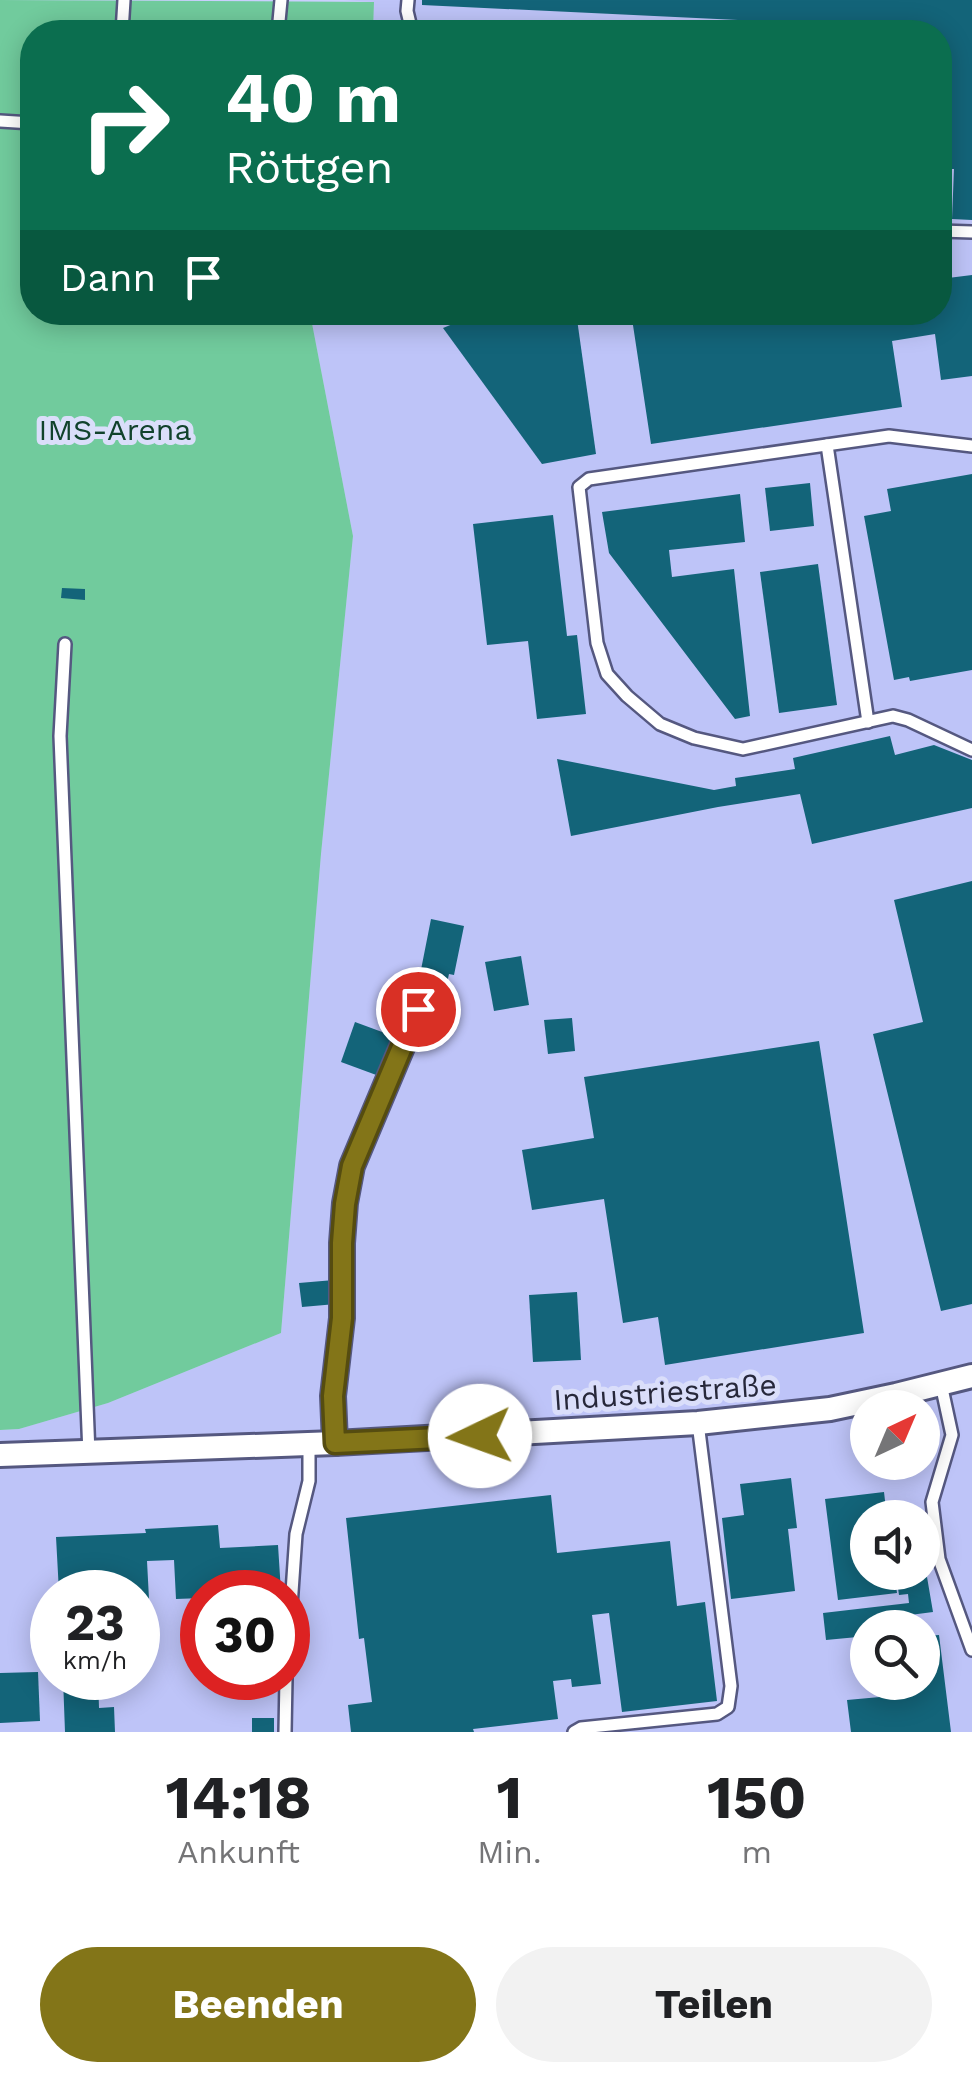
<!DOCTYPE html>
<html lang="de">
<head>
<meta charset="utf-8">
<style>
	body { margin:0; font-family:"Work Sans",sans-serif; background:#f2f2f2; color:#202124; height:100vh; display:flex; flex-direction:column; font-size:38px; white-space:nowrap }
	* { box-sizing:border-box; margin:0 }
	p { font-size:32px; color:#757577 }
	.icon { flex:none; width:55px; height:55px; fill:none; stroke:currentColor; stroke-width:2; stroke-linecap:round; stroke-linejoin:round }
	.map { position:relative; height:1732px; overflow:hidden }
	.side { display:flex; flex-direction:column; background:#fff; flex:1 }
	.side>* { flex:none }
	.guide { position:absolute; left:20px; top:20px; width:932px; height:305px; border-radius:40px; box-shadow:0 5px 25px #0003; background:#0b6e4f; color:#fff; overflow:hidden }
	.needle { width:65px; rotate:44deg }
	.buttons { position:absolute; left:850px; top:1390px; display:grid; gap:20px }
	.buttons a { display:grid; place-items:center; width:90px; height:90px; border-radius:50%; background:#fff; box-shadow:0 5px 25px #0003; font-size:50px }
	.speed { position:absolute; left:30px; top:1570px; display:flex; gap:20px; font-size:50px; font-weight:700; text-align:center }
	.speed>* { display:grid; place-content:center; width:130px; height:130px; border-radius:50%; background:#fff; box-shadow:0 5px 25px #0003; line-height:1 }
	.speed small { font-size:25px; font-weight:400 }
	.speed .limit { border:15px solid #d22; background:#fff; color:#111 }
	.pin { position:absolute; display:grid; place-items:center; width:85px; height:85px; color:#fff; margin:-42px; border:5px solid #fff; border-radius:50%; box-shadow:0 2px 10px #0007 }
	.me { position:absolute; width:110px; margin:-55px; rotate:267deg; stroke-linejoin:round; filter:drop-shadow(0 0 8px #0008) }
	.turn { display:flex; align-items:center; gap:35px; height:210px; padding:0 40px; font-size:45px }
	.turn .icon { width:130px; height:130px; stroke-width:2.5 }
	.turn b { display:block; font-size:70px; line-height:85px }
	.then { display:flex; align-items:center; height:95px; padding:0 40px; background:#0003; gap:20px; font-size:38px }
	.eta { display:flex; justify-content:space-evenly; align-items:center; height:170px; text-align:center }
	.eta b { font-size:60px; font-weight:700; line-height:70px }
	.cta { display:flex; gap:20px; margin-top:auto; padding:20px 40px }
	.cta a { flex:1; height:115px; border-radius:60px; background:#837518; color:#fff; font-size:40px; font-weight:700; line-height:115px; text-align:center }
	.cta a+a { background:#f2f2f2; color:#202124 }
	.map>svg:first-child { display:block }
</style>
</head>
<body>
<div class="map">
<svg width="972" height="1732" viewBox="0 0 972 1732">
	<rect width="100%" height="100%" fill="#cacffd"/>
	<path fill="#bec4f8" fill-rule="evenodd" d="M344,0H972V1732H0V1430L19,1429L108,1403L281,1333L321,854L353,536L310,313L940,312V32H373L374,2ZM868,1408H922V1462H868ZM868,1518H922V1572H868ZM52,1592H138V1678H52ZM202,1592H288V1678H202ZM868,1628H922V1682H868Z"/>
	<polygon fill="#71cb9d" points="0,0 374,2 373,32 32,32 32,312 310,313 353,536 321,854 281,1333 108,1403 19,1429 0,1430"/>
	<g fill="#136479">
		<polygon points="422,0 972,0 972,220 952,219 954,169 940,169 940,32 909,32 909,28 422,5"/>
		<polygon points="169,23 197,24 197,32 169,32"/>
		<polygon points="972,275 972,376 941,380 935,334 892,341 902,407 651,444 631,312 940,312 940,279"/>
		<polygon points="482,312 576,312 596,454 542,464 443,328"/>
		<polygon points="972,474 972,670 910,681 909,677 894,680 864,516 891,511 887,489"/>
		<polygon points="810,483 814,526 770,531 765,488"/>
		<polygon points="740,494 745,542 669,550 672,577 734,569 750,716 735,719 609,553 602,512"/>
		<polygon points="553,515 567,636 577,635 586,714 537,719 528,641 487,645 473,524"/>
		<polygon points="818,564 837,705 779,713 760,572"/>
		<polygon points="62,588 85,589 85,600 61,598"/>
		<polygon points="890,736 895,755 934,745 972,760 972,808 812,844 800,794 718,807 571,836 557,759 714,790 736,786 735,778 795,769 793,758"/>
		<polygon points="972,881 972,1304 941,1311 873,1034 923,1022 894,900"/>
		<polygon points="431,919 464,926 454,975 449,974 444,996 417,990"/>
		<polygon points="521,956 529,1005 494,1011 485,962"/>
		<polygon points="572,1018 575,1051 548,1054 544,1020"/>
		<polygon points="355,1022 393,1036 379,1076 341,1062"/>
		<polygon points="819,1041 864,1333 665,1365 658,1317 623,1323 604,1199 532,1210 522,1150 594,1138 584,1077"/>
		<polygon points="334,1280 336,1304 302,1307 299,1283"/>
		<polygon points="577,1292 581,1360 533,1362 529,1295"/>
		<polygon points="791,1478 797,1528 788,1529 795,1591 731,1599 722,1518 744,1515 740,1484"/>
		<polygon points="884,1492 887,1518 868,1518 868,1572 894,1572 897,1593 838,1600 825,1499"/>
		<polygon points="551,1495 557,1553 670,1541 677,1606 705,1602 717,1701 622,1712 609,1613 592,1615 601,1684 572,1687 571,1679 553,1681 558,1719 473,1729 474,1732 351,1732 348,1705 372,1702 364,1638 359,1639 346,1518"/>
		<polygon points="218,1525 220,1548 278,1545 281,1592 202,1592 202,1598 176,1599 174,1560 147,1561 152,1656 138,1657 138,1592 59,1592 56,1537 146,1533 145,1529"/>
		<polygon points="927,1577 933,1612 910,1615 905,1619 907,1628 868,1628 868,1636 826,1640 823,1613 909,1603 908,1594 899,1595 897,1581"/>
		<polygon points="939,1635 951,1732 851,1732 847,1700 880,1697 877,1682 922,1682 923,1636"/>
		<polygon points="38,1672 40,1721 0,1723 0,1673"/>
		<polygon points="63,1678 98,1678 99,1708 114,1707 115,1732 65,1732"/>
		<rect x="252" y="1718" width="22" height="14"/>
	</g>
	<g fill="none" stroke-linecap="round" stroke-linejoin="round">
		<g stroke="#555880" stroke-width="16">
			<g id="service">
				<polyline points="408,0 407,11 412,32"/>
				<polyline points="122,32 124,0"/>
				<polyline points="278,32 281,0"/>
				<polyline points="0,121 32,123"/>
				<polyline points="940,231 972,232"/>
				<polyline points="827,445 868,722"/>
				<polyline points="972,446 889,436 589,479 579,487 597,643 607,674 627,696 660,724 694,738 743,749 893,716 908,720 972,750"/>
				<polyline points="65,644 60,736 89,1454"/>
				<polyline points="941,1384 952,1435 932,1502 939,1559 972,1650"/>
				<polyline points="288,1650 296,1534 309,1481 309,1444"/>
				<polyline points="285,1732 286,1678"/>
				<polyline points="574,1732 581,1728 717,1714 728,1707 731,1686 698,1423"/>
			</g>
		</g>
		<g stroke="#555880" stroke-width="28">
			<g id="minor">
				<polyline points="335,1443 333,1396 342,1318 342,1243 345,1203 352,1166 418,1009"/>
				<polyline points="0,1455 335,1443 698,1423 830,1409 896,1395 972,1376"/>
			</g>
		</g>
		<use href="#service" stroke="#fff" stroke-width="11"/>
		<use href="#minor" stroke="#fff" stroke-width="22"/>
	</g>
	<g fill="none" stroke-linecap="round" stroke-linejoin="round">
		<g stroke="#554c10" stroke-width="25">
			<polyline id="route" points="418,1009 352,1166 345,1204 342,1243 342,1318 333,1396 335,1443 480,1436"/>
		</g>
		<use href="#route" stroke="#837518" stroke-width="18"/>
	</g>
	<g text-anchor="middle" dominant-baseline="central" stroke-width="10" stroke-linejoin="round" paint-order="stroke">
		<g font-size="30" fill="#11422c" stroke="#dadefa">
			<text x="115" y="429">IMS-Arena</text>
		</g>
		<g font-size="30" fill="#27283a" stroke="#dadefa">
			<text transform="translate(665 1392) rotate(-4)">Industriestraße</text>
		</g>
	</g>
</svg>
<div class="buttons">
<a><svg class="needle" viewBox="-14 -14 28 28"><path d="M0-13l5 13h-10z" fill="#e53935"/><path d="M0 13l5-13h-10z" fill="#757577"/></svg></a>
<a><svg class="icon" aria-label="sound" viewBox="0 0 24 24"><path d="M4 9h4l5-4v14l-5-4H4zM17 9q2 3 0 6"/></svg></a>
<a><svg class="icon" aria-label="search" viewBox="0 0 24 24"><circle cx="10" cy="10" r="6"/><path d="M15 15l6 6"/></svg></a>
</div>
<div class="speed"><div>23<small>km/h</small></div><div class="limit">30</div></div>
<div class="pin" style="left:418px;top:1009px;background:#d93025"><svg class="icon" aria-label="arrive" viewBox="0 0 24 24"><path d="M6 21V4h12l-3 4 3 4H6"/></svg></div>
<svg class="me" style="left:480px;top:1436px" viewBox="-20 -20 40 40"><circle r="19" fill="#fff"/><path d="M0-13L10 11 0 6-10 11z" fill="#837518"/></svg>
<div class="guide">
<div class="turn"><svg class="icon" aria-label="right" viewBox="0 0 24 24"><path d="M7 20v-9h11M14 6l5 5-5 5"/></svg><div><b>40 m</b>Röttgen</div></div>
<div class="then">Dann<svg class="icon" aria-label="arrive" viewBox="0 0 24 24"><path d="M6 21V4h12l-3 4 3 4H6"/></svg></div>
</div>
</div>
<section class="side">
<div class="eta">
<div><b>14:18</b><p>Ankunft</p></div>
<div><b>1</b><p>Min.</p></div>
<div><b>150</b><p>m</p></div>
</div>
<div class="cta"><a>Beenden</a><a>Teilen</a></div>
</section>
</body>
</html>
